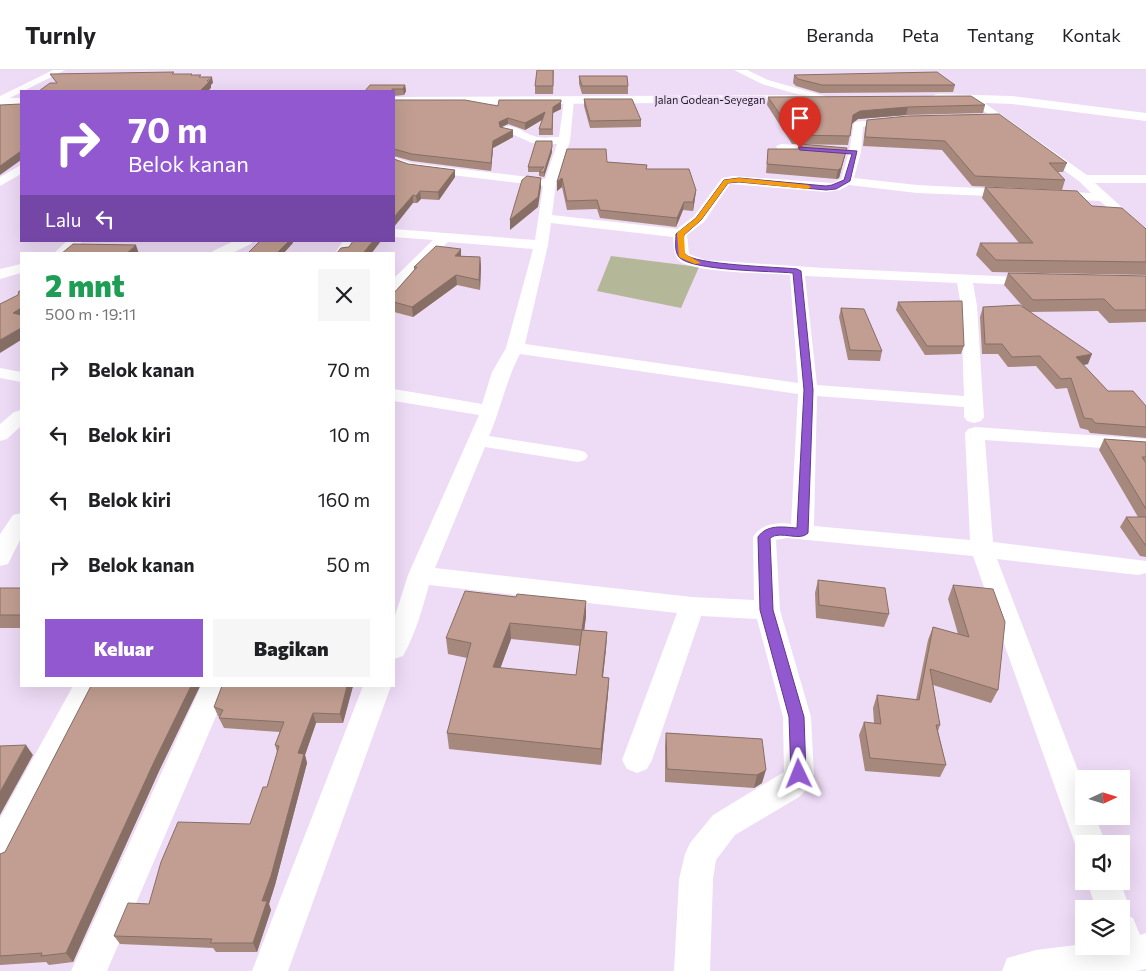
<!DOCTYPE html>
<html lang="id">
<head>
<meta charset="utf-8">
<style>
	body { margin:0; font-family:Commissioner,sans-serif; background:#f6f6f6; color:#202124; height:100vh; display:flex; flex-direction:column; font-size:19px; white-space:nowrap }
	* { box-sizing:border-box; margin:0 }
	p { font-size:16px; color:#757577 }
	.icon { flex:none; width:28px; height:28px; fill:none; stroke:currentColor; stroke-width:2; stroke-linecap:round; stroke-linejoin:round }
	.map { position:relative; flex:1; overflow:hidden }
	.details { position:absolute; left:20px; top:182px; width:375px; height:435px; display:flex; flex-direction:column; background:#fff; border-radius:0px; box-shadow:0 5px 20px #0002 }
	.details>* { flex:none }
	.banner { position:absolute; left:20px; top:20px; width:375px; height:152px; border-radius:0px; box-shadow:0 5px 20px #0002; background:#9258d0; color:#fff; overflow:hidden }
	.needle { width:32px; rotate:86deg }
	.buttons { position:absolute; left:1075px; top:700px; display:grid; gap:10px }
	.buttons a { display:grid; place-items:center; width:55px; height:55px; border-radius:0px; background:#fff; box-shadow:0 5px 20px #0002; font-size:25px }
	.pin { position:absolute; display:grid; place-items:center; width:42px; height:42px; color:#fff; margin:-51px -21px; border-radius:50% 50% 50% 0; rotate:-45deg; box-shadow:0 0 5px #0007 }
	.pin .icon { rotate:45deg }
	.me { position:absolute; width:55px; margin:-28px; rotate:358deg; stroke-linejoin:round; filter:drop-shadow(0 0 4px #0008) }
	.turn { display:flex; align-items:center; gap:18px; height:105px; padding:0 25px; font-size:22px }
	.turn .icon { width:65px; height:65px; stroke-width:2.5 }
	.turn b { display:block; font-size:35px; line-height:42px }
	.then { display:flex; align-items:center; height:48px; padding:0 25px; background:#0003; gap:10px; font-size:19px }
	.round { display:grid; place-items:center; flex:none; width:52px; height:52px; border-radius:0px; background:#f6f6f6 }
	.summary { display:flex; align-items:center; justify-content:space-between; height:85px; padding:0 25px }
	h1 { font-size:30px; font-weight:800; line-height:38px; color:#1e9e55 }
	.button { display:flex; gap:10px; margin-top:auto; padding:10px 25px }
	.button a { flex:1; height:58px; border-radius:0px; background:#9258d0; color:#fff; font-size:20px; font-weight:800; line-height:58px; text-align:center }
	.button a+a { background:#f6f6f6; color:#202124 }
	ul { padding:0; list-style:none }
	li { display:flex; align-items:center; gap:15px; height:65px; padding:0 25px }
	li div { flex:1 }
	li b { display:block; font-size:19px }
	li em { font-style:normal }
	header { display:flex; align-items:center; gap:30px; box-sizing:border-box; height:70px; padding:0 25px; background:#fff; border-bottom:1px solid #e0e0e0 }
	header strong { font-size:24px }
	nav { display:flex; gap:28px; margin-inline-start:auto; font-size:18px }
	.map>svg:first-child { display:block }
</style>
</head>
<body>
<header>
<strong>Turnly</strong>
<nav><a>Beranda</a><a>Peta</a><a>Tentang</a><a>Kontak</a></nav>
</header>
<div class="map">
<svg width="1146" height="901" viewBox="0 0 1146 901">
	<rect width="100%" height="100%" fill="#eedbf6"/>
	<polygon fill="#b4b899" points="611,186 699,197 681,238 597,221"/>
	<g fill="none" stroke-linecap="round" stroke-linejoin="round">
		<g fill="#fff" fill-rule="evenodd">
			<polygon points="53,0 65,0 0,33 0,26"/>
			<polygon points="734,0 747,0 768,10 828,27 829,29 824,32 762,14"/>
			<polygon points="973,25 1087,105 1146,105 1146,113 1095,113 1146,159 1146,170 1141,169 1100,131 1047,128 1046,125 1047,122 1052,121 1091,123 1080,112 969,30 968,28"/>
			<path d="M569,27L574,30L570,71L556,113L552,145L677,159L694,146L722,108L733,106L833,113L841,109L849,82L854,52L895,48L900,51L899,53L863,57L861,82L854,108L917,115L1018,120L1019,123L1013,127L917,123L849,115L840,120L826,122L730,114L704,152L687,165L689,184L705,190L824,198L1042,208L1045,211L1042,214L1037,216L973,213L977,236L984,347L981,351L974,353L967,351L964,347V337L817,326L814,456L970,470L965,363L968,359L975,357L1146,369V381L985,370L993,472L1146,491V503L1138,505L997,489L1084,716V746H1095L1106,774H1084V787L1079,785L973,486L787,468L776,470L780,540L811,647L814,704L806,720L799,727L735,765L716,790L713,809L710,901H674L679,809L685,784L690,773L713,745L784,702L783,647L757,549L701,546L652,690L647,699L637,703L627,699L622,690L677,543L429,515C422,539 416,563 403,586L394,589V549L408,505L479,345L394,331V319L482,334L492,302L506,278L533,179L448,172L400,219L394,221V208L433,170L394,167V159L535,170L543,116L410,100L394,94V87L412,93L545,109L557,74L532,73L512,64L501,62L500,60C510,50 523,63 534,66C541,69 551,67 559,67L564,30ZM551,153L673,167C674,176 673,187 681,192C700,203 765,203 790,205L798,313L525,274L548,175ZM805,206L957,213L961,236L964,326L817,315ZM520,284L798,324L791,454C777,452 761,454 753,467L754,530L692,527L435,498L485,377L578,392L585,390L588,386L585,382L578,380L489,366C501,339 506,310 520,284Z"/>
			<polygon points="782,74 829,77 835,80 829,83 778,79 776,77 778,75"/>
			<polygon points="21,95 21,104 0,116 0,107"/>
			<polygon points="67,171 83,171 69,184 53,184"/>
			<polygon points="234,171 253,171 251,174 230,184 211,184 213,181"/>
			<polygon points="343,171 358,171 349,184 334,184"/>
			<polygon points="21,194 21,203 0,209 0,199"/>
			<polygon points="0,298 21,302 21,312 0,308"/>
			<polygon points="21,340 21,356 7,369 0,371 0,354 14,342"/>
			<polygon points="21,443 21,468 8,494 0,496 0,464 13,445"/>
			<polygon points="73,616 101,616 11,790 0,794 0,748"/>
			<polygon points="201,616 229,616 107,901 71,901"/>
			<polygon points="363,616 391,616 288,901 252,901"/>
			<polygon points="1087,811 1120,811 1130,839 1127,845 1133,848 1140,865 1146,863 1146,899 1137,901 1002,901 1007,888 1036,880 1084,874 1084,876 1121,876 1121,839 1096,839"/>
		</g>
		<g fill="#fff" fill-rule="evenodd">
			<polygon points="938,24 1012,26 1146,43 1146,51 1012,34 934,31 932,28 934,25"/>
			<polygon points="805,25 811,29 809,32 394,35 394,27"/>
			<rect x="0" y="28" width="21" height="8"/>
		</g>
	</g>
	<g fill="#a6887d" fill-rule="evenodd">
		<polygon points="554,0 553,24 535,24 535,16"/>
		<polygon points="794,5 955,15 953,22 820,23 796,16 793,13"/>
		<polygon points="579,6 628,16 628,24 582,24 579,14"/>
		<polygon points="405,15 406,21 404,25 394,26 394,21 365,21"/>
		<polygon points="768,27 985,35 983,43 906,45 858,49 852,54 848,75 792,74 767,35"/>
		<polygon points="584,29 641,50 641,57 590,58 584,36"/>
		<polygon points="394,30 498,36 561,30 561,39 553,43 553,65 539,65 539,59 542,50 525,60 508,54 502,57 513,67 493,78 491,101 412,91 394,86"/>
		<polygon points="867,50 1067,93 1063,102 1058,102 1065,110 1062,120 972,116 942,80 863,76 865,59"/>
		<polygon points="552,71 552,82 544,107 539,106 539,102 528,102 528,97"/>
		<polygon points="800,74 847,78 839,108 836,109 766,103 768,79 799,79"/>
		<polygon points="567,79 607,92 647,95 647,99 696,120 695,128 693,141 683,140 676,157 600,148 597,139 567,140 562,117 557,121 557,112"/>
		<polygon points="408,94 455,100 455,107 439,130 421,129 417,133 413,133"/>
		<polygon points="985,117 1092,136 1146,159 1146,205 992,202 976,185 980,173 1019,173 982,128"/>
		<polygon points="461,186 480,187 481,197 480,220 457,215 413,247 394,242 394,223 414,200 414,197"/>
		<polygon points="1008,203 1146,206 1146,252 1109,253 1098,241 1030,242 1088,294 1083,295 1108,321 1146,336 1146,368 1090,363 1088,360 1080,358 1067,318 1056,319 1036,296 1008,297 998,284 982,284 980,247 983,237 1025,239 1004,215"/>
		<polygon points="898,232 964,276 961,284 925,285 896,240"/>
		<polygon points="841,238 882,281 880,291 848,290 839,247"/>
		<polygon points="1104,369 1146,372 1146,487 1140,486 1120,457 1126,447 1138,447 1099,380"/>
		<polygon points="818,510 889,544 884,557 816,548 815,523"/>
		<polygon points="953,515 998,620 991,633 933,615 940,655 938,661 946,695 940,707 865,701 859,665 864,652 874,653 873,638 877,625 916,630 928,570 933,557 958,564 948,529"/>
		<rect x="0" y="518" width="21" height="40"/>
		<path d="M516,527L586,531V547L584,560L607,562L606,579L603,607L609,608L608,624L601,695L449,679L447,663L467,588L448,584L446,568ZM511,569L580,576L576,605L500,598Z"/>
		<polygon points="91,616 200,616 159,701 73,892 49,895 46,892 0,895 0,784 5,782"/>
		<polygon points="222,616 353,616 343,653 316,653 305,685 307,693 275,815 269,834 271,840 257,882 216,882 213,878 120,874 114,866 149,834 250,754 267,717 277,682 275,675 280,662 224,658 219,648 220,647 218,646 214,637"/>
		<polygon points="666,663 762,669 762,713 754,718 665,712 665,676"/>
	</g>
	<g fill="#876f66">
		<polygon points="212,7 213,13 211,15 211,18 208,21 200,21"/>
		<polygon points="405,15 406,21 404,25 403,19"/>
		<polygon points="561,30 561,39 553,43 553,65 553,37"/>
		<polygon points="908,37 906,45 858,49 851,54 853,45 860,41"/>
		<polygon points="545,42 545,48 525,60 525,53"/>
		<polygon points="508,48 508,54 499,58 499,52"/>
		<polygon points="513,60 513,67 493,78 491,101 491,93 493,71"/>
		<polygon points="552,77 552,82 544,107 544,102"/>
		<polygon points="847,78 839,108 836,109 838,100"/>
		<polygon points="21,81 21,90 0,105 0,96"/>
		<polygon points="455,100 455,107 439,130 438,122"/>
		<polygon points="541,108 541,118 538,137 510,160 510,150"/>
		<polygon points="562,108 562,117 557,121 557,112"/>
		<polygon points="696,120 695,128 693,141 693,132"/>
		<polygon points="420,121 421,129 417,133 416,126"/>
		<polygon points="413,125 413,133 394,157 394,147"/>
		<polygon points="684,132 683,140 676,157 677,148"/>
		<polygon points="289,171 293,171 293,173 283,184 276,184"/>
		<polygon points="373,171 381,171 371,184 364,182"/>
		<polygon points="136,175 139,184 126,184"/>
		<polygon points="461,179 461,189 455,186"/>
		<polygon points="480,187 481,197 480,220 479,210"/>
		<polygon points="456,205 457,215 413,247 412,237"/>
		<polygon points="21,238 21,250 13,243"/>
		<polygon points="21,258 21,270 0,283 0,270"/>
		<polygon points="1092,284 1088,294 1072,297 1076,287"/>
		<polygon points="586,531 586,547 582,576 582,560"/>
		<polygon points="510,553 511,569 495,613 493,597"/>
		<polygon points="607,562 606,579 601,623 602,607"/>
		<polygon points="609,608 608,624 601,695 601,679"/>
		<polygon points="191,616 200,616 159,701 73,892 66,883 154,692"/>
		<polygon points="347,616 353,616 343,653 340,644"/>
		<polygon points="313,643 316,653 305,685 307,693 275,815 269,834 271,840 257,882 253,873 262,831 298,683"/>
		<polygon points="26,675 33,685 0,745 0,722"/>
		<polygon points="766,700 762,713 754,718 757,705"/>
	</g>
	<g fill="#c19e91" stroke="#876f66" fill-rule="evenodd">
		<polygon points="537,0 553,0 553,16 535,16"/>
		<polygon points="174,2 172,4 192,4 191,5 201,5 199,7 212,7 207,11 210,11 200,21 39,21 50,13 57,13 50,4"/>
		<polygon points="937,2 955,15 822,15 798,9 794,5"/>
		<polygon points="579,6 627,6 628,16 582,16"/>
		<polygon points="370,15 405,15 403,19 392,19 392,21 365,21"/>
		<polygon points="971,26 985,35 908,37 860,41 853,45 850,66 794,65 768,27"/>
		<polygon points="584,29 632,29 641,50 590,51"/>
		<polygon points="394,30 465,30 498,36 499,30 561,30 561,32 553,37 552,59 539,59 545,42 525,53 508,48 499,52 500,57 513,60 493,71 491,93 412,84 394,79"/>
		<polygon points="21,34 21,81 0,96 0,35"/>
		<polygon points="999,44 1067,93 1049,93 1065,110 975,106 945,71 865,67 867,50 908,46"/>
		<polygon points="536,71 552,71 552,77 544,102 539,102 544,97 528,97"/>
		<polygon points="800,74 847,78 841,98 838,100 767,94 768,79 803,79"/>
		<polygon points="567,79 606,79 607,92 647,95 646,99 689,99 696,120 693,132 684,132 677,148 600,140 597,130 567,131 562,108 557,112"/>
		<polygon points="394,89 408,94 455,100 438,122 420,121 416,126 413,125 394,147"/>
		<polygon points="527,106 541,108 538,127 510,150 522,110"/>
		<polygon points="985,117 1077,121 1092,136 1122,138 1146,159 1146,192 996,190 980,173 1033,173"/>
		<polygon points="260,171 289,171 276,184 247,184"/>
		<polygon points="353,171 373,171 364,182 374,183 336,184 341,178 349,177"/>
		<polygon points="73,174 136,175 126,184 61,184"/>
		<polygon points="436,176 461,179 455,186 480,187 479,210 456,205 412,237 394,232 394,223 417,197 414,197"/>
		<polygon points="1008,203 1146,206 1146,240 1115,240 1104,229 1033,230"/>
		<polygon points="19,221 21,221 21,238 13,243 21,245 21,258 0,270 0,234 18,225"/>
		<polygon points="962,231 964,276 927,276 898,232"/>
		<polygon points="1020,235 1092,284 1076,287 1108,321 1133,321 1146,336 1146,357 1095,353 1092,349 1084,348 1071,308 1061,309 1040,286 1012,287 1002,274 985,274 983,237"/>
		<polygon points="841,238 864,239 882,281 850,280"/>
		<polygon points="1104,369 1146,372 1146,387 1142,387 1146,393 1146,439"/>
		<polygon points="1126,447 1146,447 1146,476"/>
		<polygon points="818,510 885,518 889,544 819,535"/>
		<polygon points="953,515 993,519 1005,552 998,620 930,599 940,655 936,655 946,695 870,688 864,652 881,654 877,625 919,630 933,557 969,567"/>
		<rect x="0" y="518" width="21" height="27"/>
		<path d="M465,521L516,527L517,524L586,531L582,560L607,562L602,607L609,608L601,679L447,663L471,573L446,568ZM510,553L582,560L576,605L493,597Z"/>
		<polygon points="91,616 191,616 154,692 66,883 41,886 42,883 0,886 0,784 5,782"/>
		<polygon points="222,616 347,616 340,644 313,643 298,683 304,684 271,806 262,831 267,831 253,873 210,873 212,869 114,866 128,833 149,834 161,792 178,752 250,754 263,717 267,717 279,676 275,675 284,652 219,648 223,640 214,637"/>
		<polygon points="666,663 762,669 766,700 757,705 667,699"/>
		<polygon points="26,675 0,722 0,676"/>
	</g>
	<path fill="#9258d0" stroke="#5f3987" d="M798,77L857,81L850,111L836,119L826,120L739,112L728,113L701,150L684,165C683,170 682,180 685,184C694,195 779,197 797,199L801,201L813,320L808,463C800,472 781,460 770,468L773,540L804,647L806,704L804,708L799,710L793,708L791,704L789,647L760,540L758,467C767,454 783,457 797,458L804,320L793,203C773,201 691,201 679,187C674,181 676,171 676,164L696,148L724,110L739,108L826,116L832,115L844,110L852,84L800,80Z"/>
	<polygon fill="#f59e0b" points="739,108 808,115 811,117 808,119 739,112 728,113 701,150 684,165 685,184 701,193 695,194 679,187 677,163 696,148 724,110"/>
	<g text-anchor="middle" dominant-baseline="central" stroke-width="4.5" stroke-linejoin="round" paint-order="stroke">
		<g font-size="11" fill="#1e1720" stroke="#eedbf6">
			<text x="710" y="29">Jalan Godean-Seyegan</text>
		</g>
	</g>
</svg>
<div class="buttons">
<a><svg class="needle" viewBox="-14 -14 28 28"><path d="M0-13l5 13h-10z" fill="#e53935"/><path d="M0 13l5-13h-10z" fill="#757577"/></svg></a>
<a><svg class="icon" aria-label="sound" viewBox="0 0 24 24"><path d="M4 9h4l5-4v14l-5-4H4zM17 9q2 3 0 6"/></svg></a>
<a><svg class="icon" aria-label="layers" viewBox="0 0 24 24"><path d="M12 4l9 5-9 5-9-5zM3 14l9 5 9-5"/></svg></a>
</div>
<div class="pin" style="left:800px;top:78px;background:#d93025"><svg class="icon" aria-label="arrive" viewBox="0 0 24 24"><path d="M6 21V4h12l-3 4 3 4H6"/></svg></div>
<svg class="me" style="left:799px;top:704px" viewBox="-20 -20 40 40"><path d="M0-17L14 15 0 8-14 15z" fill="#9258d0" stroke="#fff" stroke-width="4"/></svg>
<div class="banner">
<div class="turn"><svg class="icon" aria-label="right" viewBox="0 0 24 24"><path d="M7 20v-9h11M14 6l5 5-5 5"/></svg><div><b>70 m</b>Belok kanan</div></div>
<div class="then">Lalu<svg class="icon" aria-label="left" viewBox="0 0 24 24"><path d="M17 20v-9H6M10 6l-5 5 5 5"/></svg></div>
</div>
<section class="details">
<div class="summary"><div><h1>2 mnt</h1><p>500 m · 19:11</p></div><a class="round"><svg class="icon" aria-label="close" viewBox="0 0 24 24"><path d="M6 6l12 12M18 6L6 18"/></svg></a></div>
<ul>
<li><svg class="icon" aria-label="right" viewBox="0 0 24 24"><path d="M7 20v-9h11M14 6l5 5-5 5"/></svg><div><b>Belok kanan</b></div><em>70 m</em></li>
<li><svg class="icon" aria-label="left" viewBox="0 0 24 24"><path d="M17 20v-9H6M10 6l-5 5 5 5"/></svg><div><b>Belok kiri</b></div><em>10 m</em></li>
<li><svg class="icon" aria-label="left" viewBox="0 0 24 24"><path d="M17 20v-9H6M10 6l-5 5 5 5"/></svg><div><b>Belok kiri</b></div><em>160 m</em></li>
<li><svg class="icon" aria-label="right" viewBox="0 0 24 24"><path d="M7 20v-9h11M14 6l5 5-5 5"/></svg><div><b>Belok kanan</b></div><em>50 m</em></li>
</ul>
<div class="button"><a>Keluar</a><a>Bagikan</a></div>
</section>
</div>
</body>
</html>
